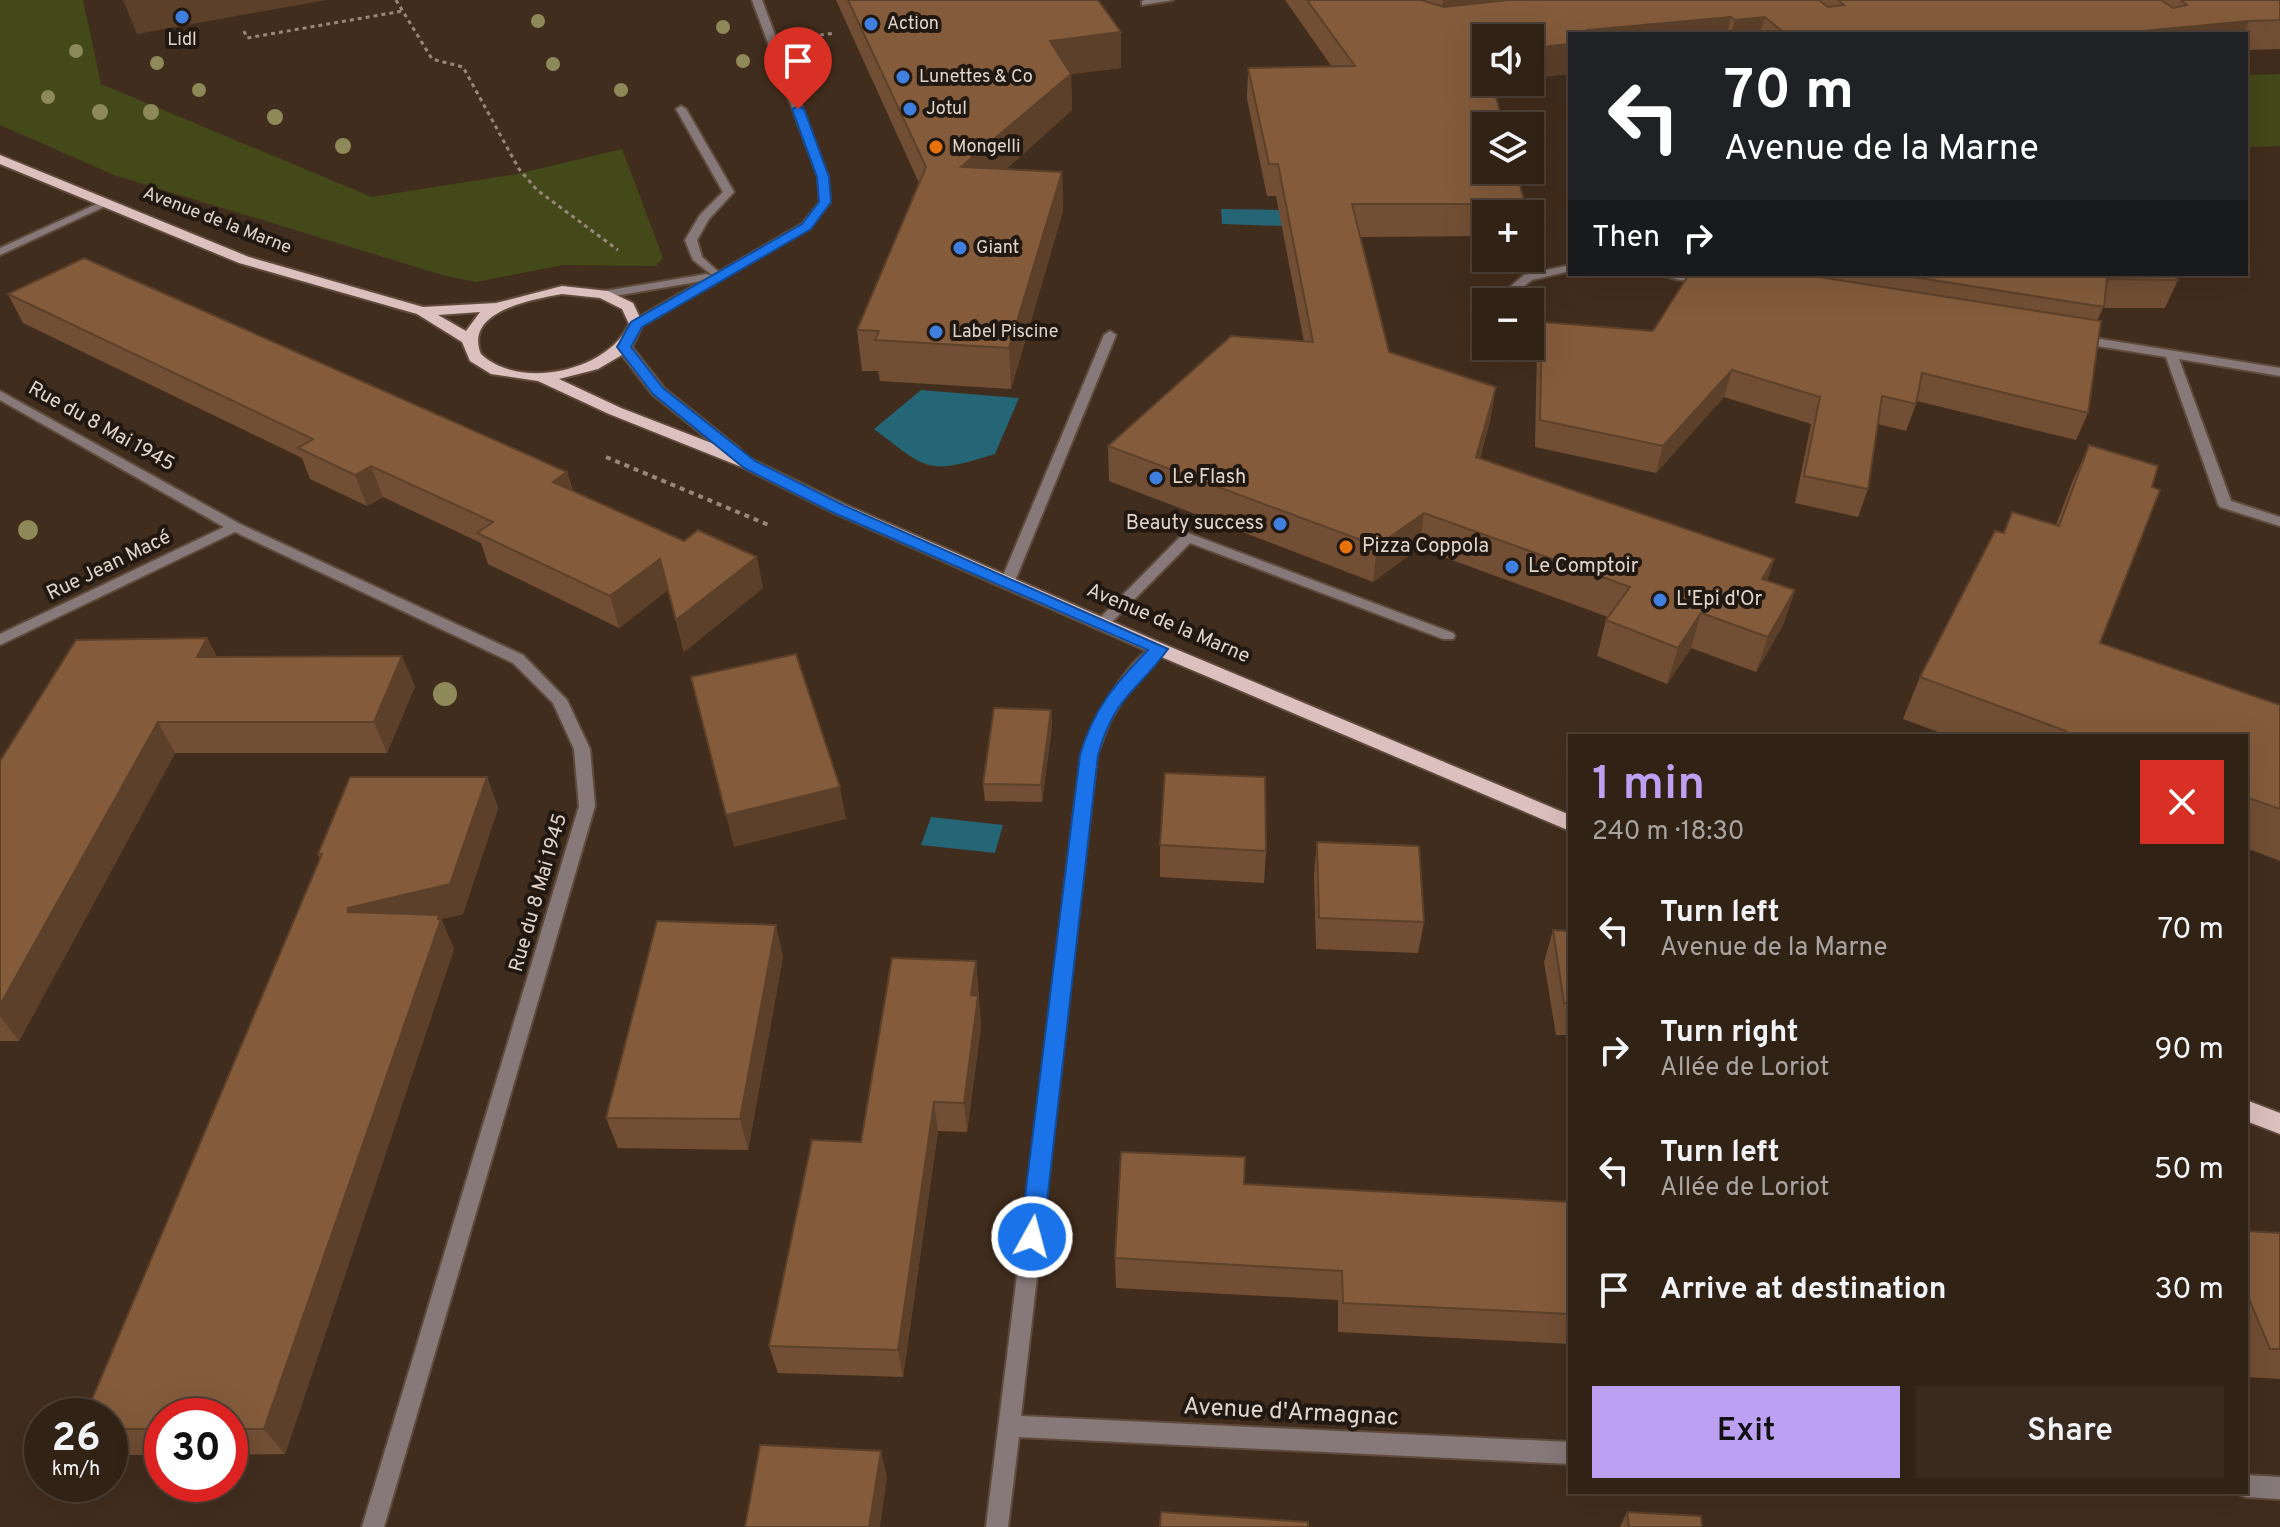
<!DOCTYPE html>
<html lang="en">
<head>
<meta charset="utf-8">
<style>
	body { margin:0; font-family:Overpass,sans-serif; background:#392a1f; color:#f1f3f6; height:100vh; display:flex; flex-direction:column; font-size:30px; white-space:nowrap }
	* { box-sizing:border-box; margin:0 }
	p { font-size:26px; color:#a8a4a1 }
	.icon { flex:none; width:44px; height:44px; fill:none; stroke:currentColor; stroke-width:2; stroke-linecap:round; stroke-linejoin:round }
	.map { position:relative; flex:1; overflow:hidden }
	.sheet { position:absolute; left:1568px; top:734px; width:680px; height:760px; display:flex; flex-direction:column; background:#312216; border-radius:0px; box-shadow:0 8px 32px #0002,0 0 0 2px #4c3f35 }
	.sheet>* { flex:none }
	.hud { position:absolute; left:1568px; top:32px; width:680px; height:244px; border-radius:0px; box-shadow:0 8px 32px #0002,0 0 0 2px #4c3f35; background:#202124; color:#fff; overflow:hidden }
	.fabs { position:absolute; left:1472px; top:24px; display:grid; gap:16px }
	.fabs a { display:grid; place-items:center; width:72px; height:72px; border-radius:0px; background:#312216; box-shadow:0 8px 32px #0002,0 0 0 2px #4c3f35; font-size:40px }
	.speed { position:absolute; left:24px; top:1398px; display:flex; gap:16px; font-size:40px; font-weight:700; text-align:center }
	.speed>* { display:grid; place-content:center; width:104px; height:104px; border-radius:50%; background:#312216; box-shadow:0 8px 32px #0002,0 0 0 2px #4c3f35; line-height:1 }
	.speed small { font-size:20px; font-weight:400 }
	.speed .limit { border:12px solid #d22; background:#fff; color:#111 }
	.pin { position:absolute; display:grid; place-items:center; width:68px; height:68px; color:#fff; margin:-82px -34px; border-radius:50% 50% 50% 0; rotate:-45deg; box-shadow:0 0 8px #0007 }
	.pin .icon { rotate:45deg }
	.me { position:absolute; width:88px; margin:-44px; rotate:7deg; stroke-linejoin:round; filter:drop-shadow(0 0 6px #0008) }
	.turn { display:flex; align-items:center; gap:28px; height:168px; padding:0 24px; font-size:36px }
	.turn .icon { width:104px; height:104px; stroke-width:2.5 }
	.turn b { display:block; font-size:56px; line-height:68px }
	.then { display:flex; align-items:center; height:76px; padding:0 24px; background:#0003; gap:16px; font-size:30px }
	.round { display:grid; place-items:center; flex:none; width:84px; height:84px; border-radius:0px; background:#392a1f }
	.headline { display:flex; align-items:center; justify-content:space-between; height:136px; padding:0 24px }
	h1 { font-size:48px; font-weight:600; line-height:60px; color:#bca0f2 }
	.primary-button { display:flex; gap:16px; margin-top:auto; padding:16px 24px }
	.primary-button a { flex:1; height:92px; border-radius:0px; background:#bca0f2; color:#111; font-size:32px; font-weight:600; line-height:92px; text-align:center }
	.primary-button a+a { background:#392a1f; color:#f1f3f6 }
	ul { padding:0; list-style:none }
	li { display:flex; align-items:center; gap:24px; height:120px; padding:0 24px }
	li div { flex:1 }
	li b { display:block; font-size:30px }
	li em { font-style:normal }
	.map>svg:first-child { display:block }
</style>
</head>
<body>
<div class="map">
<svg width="2280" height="1527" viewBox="0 0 2280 1527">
	<rect width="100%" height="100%" fill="#412d1d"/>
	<g fill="#44491a">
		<polygon points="0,0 83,0 101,84 372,197 517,174 622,149 663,258 656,266 563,265 476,282 446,276 114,175 0,125"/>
		<polygon points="2280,74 2280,146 2246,147 2246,75"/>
	</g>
	<g fill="#246576">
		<polygon points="1221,209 1282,210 1283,226 1222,224"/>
		<path d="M921,390L1019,398L995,454C927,475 929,471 874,429Z"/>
		<polygon points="931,817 1003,825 995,853 921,845"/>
	</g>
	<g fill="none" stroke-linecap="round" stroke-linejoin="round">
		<g stroke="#5e4b3c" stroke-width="4">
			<g id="lane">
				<polygon points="681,106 686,109 734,192 709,219 697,240 702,257 722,275 716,278 693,260 685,240 700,215 723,192 676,109"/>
				<polygon points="1110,331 1116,335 1014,583 1012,586 1002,586 1000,583 1104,335"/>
				<polygon points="1188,533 1453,633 1455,636 1453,639 1443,639 1190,543 1107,627 1097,627 1095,624 1097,621 1183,534"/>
			</g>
		</g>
		<g stroke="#5e4b3c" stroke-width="4">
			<g id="street">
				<polygon points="752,0 762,0 828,177 830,202 810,228 640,327 632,327 632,321 702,281 603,298 599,296 599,292 707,274 712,276 802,224 820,202 818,177"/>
				<polygon points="1145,0 1173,0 1142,5 1142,1"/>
				<polygon points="101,202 110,204 0,255 0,248"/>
				<polygon points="1570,265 1570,271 1532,280 1514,294 1504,292 1524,275"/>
				<path d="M1662,274H1694L1712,279C1701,285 1673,280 1662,274Z"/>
				<polygon points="2076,335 2280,368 2280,376 2179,359 2231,501 2280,517 2280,526 2220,507 2218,504 2166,357 2072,342 2070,339"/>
				<polygon points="0,391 240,524 523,655 567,700 590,749 595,806 384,1527 362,1527 579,806 574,749 553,703 513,663 235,532 0,645 0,634 224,527 0,400"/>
				<path d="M1159,644L1166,649L1122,701L1109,723L1097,755L1021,1416L1570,1442V1464L1019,1437L1008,1527H986L1081,755C1091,725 1128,655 1159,644Z"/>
				<polygon points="2246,1475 2280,1477 2280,1499 2246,1497 2238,1494 2237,1492 2246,1492"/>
			</g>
		</g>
		<g stroke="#5e4b3c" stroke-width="4">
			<g id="primary">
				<path d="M0,155L249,257L423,307L496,303L562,286L608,291L633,303L643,324L632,347L664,388L740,449L741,454L846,505L1166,645L1570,815V831L1152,653L834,513L744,468L609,414L538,381L491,374L470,361L462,342L417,314L239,263L0,164ZM562,294L600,298L622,309L629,324C608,371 520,391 481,354C463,311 534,299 562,294ZM480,312L466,331L438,315ZM622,355L652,394L714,444L621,408L559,379L598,369Z"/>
				<polygon points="2246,1100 2280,1113 2280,1134 2246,1121"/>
			</g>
		</g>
		<g stroke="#98887b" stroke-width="3" stroke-dasharray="4 4" stroke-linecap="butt">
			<polyline points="396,0 432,59 463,67 519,169 537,190 618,250"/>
			<polyline points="244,31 247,38 403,11"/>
			<polyline points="812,36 835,33"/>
		</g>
		<polyline stroke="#98887b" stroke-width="4" stroke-dasharray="5 5" stroke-linecap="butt" points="606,457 771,526"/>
		<use href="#lane" fill="#877979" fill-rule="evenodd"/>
		<use href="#street" fill="#877979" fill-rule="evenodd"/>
		<use href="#primary" fill="#dcbfbf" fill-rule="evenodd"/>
	</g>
	<g fill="#8d8958">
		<circle cx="538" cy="21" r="7"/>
		<circle cx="723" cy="27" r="7"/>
		<circle cx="76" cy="51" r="7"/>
		<circle cx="743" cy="61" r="7"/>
		<circle cx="157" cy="63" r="7"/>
		<circle cx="553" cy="64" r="7"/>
		<circle cx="199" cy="90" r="7"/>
		<circle cx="621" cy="90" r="7"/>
		<circle cx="48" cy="97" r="7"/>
		<circle cx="100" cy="112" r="8"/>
		<circle cx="151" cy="112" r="8"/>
		<circle cx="275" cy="117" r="8"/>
		<circle cx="343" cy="146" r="8"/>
		<circle cx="28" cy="530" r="10"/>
		<circle cx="445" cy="694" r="12"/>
	</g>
	<g fill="#724f34">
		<polygon points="836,0 1098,0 1121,68 1071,74 1072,110 1005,170 1062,172 1063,211 1011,389 880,381 878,371 862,371 857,330 919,183"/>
		<polygon points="1285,0 2280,0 2280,49 2246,50 2246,34 1570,34 1570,74 1486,82 1525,204 1523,214 1486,214 1486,236 1360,237 1389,352 1496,387 1490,421 1480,458 1774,559 1767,581 1795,590 1783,625 1756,672 1691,648 1667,684 1597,656 1606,620 1608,617 1419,548 1373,582 1109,481 1108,446 1304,342 1276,196 1267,196 1247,99 1248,68 1332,67"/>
		<polygon points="1689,274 2173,274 2178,280 2165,308 2103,308 2097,321 2088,413 2076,440 1917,401 1906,431 1878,424 1868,489 1858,517 1795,503 1811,424 1724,397 1656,473 1535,447 1537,349 1542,322 1653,331"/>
		<polygon points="8,294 567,472 573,491 763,588 684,652 668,590 619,628 488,564 481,543 383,497 367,506 310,479 302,458 23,323"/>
		<polygon points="2089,445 2100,643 2280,705 2280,861 2246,848 2246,736 1949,736 1903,719 1920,677 2003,533 2012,512 2056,525 2071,485"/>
		<polygon points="207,638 217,657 415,686 387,753 175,753 19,1041 0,1041 0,761"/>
		<polygon points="1051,710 1052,726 1042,802 985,801 983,784"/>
		<polygon points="487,777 498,808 463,914 441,919 454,949 285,1454 230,1455 230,1416 162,1416 162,1455 110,1455 110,1416 320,859 318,854"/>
		<polygon points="1317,842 1424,922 1418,953 1316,949 1314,874"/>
		<polygon points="1160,845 1266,851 1264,883 1160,877"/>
		<polygon points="1553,930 1570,931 1570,1035 1556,1035 1544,962"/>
		<polygon points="783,956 748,1150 618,1148 606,1118"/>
		<polygon points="976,961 981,1026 967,1132 938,1131 903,1377 778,1373 769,1346 861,1142"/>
		<polygon points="1244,1184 1570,1202 1570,1344 1338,1332 1338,1300 1116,1288 1115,1258"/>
		<polygon points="2246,1231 2280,1233 2280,1379 2246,1377"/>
		<polygon points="1627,1512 1702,1527 1620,1527"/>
	</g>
	<g fill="#5c402a">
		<polygon points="123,0 326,0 137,34"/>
		<polygon points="1443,0 1663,0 1440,24"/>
		<polygon points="1731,17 1727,34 1588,34 1588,30"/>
		<polygon points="1765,17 1760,34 1731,34 1735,20"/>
		<polygon points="2249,21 2244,34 2111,34"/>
		<polygon points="1121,32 1121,68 1071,74 1072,110 964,206 961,167 1050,41"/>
		<polygon points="1570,44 1570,74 1530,78 1530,48"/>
		<polygon points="1062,172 1063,211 1011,389 1009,348"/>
		<polygon points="1732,370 1724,397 1656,473 1663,446"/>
		<polygon points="1496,387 1490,421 1470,491 1476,457"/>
		<polygon points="371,466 383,497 367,506 355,475"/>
		<polygon points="567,472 576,503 553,482"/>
		<polygon points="1424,513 1419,548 1373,582 1377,546"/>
		<polygon points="757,557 763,588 684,652 676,620"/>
		<polygon points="660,559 668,590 619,628 610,596"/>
		<polygon points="1774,559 1763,594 1762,579"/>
		<polygon points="1795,590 1783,625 1756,672 1768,637"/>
		<polygon points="1701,613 1691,648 1667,684 1678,648"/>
		<polygon points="207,638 222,669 197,657"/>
		<polygon points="402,656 415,686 387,753 374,722"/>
		<polygon points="1051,710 1052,726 1042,802 1041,785"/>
		<polygon points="158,722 175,753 19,1041 0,1016 0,1005"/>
		<polygon points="487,777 498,808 463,914 441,919 454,949 285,1454 264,1429 348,908"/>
		<polygon points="840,787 846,819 734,847 726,815"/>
		<polygon points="776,925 783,956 748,1150 740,1119"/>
		<polygon points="976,961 981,1026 967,1132 964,1103 971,995"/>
		<polygon points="934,1102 938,1131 903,1377 898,1350"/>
		<polygon points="881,1451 887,1478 880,1527 869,1527"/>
	</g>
	<g fill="#845c3c" stroke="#5c402a" stroke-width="2">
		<polygon points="848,0 1098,0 1121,32 1050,41 1071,74 961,167 1062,172 1009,348 875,340 879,331 857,330 926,167"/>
		<polygon points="1307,0 1421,0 1444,7 1508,0 1819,0 1828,7 1844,5 1838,0 2161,0 2173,8 2187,5 2181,0 2280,0 2280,20 2249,21 2111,34 1785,34 1765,17 1735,20 1731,17 1588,30 1592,34 1570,34 1570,44 1530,48 1530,38 1486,38 1486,53 1485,53 1486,58 1486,82 1492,82 1504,126 1486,126 1486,170 1516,170 1525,204 1352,204 1389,352 1496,387 1476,457 1774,559 1762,579 1795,590 1768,637 1701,613 1678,648 1606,620 1630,587 1424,513 1377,546 1108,446 1231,336 1313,342 1278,164 1269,164 1248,68 1355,66"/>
		<polygon points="84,258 567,472 553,482 684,541 698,530 757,557 676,620 660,559 610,596 477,533 493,522 371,466 355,475 298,448 313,439 8,294"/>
		<polygon points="1689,274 1800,274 2101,321 2088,413 1922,373 1916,404 1882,396 1868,489 1804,476 1820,397 1732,370 1663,446 1540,420 1542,322 1653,331"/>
		<polygon points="1894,274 2173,274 2178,280 2107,279 2104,307"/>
		<polygon points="2089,445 2158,466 2152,487 2160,490 2100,643 2280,705 2280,809 2246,797 2246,736 2064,736 2066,731 1920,677 1995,531 2004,533 2012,512 2059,526"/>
		<polygon points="207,638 197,657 402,656 374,722 158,722 0,1005 0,761 76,640"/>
		<polygon points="796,654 840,787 726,815 691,677"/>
		<polygon points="994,708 1051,710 1041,785 983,784"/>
		<polygon points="1165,773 1265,777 1266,851 1160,845"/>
		<polygon points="350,777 487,777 450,884 348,908 348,912 439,915 438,919 441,919 264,1429 230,1429 230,1416 162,1416 162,1429 110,1429 110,1416 85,1416 322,854 318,854"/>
		<polygon points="1317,842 1419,846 1424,922 1319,918"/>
		<polygon points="657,921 776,925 740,1119 606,1118"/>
		<polygon points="1553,930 1570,931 1570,1004 1564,1003"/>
		<polygon points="892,958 976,961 971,995 978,996 964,1103 934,1102 898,1350 769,1346 812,1140 861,1142"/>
		<polygon points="1121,1152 1245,1157 1244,1184 1570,1202 1570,1314 1343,1303 1342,1271 1115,1258"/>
		<polygon points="2246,1231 2280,1233 2280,1349 2270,1349 2246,1292"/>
		<polygon points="760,1445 881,1451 869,1527 745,1527"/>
		<polygon points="1161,1512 1308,1522 1308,1527 1160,1527"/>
		<polygon points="1627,1512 1701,1516 1702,1527 1629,1527"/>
	</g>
	<path fill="#1a73e8" stroke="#114b97" stroke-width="2" d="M798,106L804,109L829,177L831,202L811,229L642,327L631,347L663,388L755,461L845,506L1168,649C1136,693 1115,695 1098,755L1043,1237L1040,1244L1032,1247L1024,1244L1020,1237L1080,755C1094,708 1114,685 1148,650L834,513L744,468L653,394L617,347L631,322L802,224L819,202L817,177L792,109Z"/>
	<g fill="#3f7fe0" stroke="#211811" stroke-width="3">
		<circle cx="182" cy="17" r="8"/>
		<circle cx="871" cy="24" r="8"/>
		<circle cx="903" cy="77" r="8"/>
		<circle cx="910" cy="109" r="8"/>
		<circle cx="960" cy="248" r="8"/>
		<circle cx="936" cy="332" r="8"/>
		<circle cx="1156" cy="478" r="8"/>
		<circle cx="1280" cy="524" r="8"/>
		<circle cx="1512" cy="567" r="8"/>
		<circle cx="1660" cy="600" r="8"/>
	</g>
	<g fill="#e8710a" stroke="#211811" stroke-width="3">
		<circle cx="936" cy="147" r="8"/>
		<circle cx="1346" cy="547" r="8"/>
	</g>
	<g text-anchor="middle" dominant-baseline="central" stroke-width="8" stroke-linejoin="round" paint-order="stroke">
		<g font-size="18" fill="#e2d5cb" stroke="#211811" text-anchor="start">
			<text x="887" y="24">Action</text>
			<text x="182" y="40" text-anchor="middle">Lidl</text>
			<text x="919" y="77">Lunettes &amp; Co</text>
			<text x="926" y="109">Jotul</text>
			<text x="952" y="147">Mongelli</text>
			<text x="976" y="248">Giant</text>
			<text x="952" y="332">Label Piscine</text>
		</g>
		<g font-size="18" fill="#e2d5cb" stroke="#211811">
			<text transform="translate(217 221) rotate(21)">Avenue de la Marne</text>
		</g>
		<g font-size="20" fill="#e2d5cb" stroke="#211811">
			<text transform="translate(101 427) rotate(29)">Rue du 8 Mai 1945</text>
			<text transform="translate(109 566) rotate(-26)">Rue Jean Macé</text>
			<text transform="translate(1168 624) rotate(23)">Avenue de la Marne</text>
			<text transform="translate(539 893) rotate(-74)">Rue du 8 Mai 1945</text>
		</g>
		<g font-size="20" fill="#e2d5cb" stroke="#211811" text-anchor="start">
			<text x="1172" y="478">Le Flash</text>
			<text x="1264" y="524" text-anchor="end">Beauty success</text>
			<text x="1362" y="547">Pizza Coppola</text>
			<text x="1528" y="567">Le Comptoir</text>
			<text x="1676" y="600">L'Epi d'Or</text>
		</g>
		<g font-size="24" fill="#e2d5cb" stroke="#211811">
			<text transform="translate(1291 1413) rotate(3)">Avenue d'Armagnac</text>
		</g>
	</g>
</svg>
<div class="fabs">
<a><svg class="icon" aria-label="sound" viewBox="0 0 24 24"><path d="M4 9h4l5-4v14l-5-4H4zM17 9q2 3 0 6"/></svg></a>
<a><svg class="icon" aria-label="layers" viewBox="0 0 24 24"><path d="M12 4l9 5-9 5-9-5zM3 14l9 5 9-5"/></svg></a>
<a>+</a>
<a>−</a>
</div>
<div class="speed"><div>26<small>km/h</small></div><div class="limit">30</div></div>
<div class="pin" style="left:798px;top:109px;background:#d93025"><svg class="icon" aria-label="arrive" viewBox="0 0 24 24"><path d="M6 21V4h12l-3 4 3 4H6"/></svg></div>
<svg class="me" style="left:1032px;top:1237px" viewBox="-20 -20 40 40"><circle r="17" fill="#1a73e8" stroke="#fff" stroke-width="3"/><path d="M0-11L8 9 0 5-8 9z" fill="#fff"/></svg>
<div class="hud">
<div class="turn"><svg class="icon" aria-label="left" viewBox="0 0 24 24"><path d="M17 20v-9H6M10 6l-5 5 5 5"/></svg><div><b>70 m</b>Avenue de la Marne</div></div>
<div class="then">Then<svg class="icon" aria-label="right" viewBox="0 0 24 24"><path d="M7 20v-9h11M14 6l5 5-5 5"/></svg></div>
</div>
<section class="sheet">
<div class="headline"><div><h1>1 min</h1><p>240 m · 18:30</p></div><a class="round" style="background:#d93025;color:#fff"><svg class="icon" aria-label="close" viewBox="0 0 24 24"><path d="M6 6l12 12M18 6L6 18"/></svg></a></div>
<ul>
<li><svg class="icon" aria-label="left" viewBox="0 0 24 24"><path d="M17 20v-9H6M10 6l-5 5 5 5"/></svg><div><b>Turn left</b><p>Avenue de la Marne</p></div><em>70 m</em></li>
<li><svg class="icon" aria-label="right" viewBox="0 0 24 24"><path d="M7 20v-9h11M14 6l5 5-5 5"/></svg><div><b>Turn right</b><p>Allée de Loriot</p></div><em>90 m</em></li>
<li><svg class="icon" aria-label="left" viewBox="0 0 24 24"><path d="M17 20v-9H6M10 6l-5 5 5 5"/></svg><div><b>Turn left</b><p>Allée de Loriot</p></div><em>50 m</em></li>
<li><svg class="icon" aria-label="arrive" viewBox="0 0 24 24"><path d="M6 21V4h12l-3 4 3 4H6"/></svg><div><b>Arrive at destination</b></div><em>30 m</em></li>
</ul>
<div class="primary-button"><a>Exit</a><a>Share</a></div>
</section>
</div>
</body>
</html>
